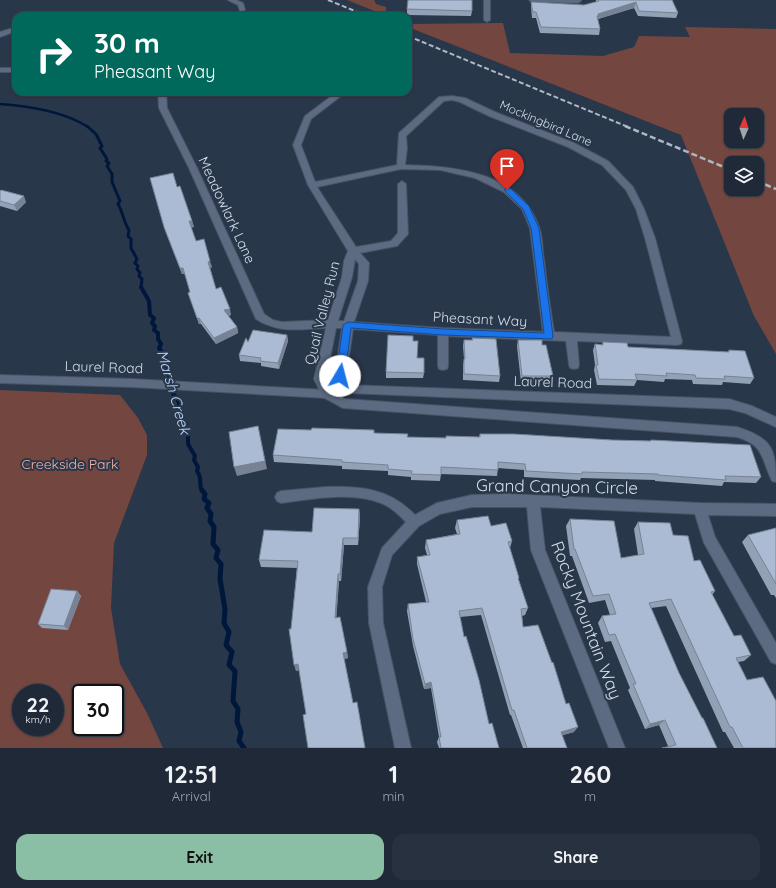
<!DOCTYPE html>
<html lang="en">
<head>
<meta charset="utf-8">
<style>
	body { margin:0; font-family:Quicksand,sans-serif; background:#273140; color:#f1f3f6; height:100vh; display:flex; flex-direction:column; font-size:15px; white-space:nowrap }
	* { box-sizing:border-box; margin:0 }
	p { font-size:13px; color:#a1a6ae }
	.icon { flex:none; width:22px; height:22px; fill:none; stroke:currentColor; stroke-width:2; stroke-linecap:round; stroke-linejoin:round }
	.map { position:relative; height:748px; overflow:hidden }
	.side { display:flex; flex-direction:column; background:#1f2938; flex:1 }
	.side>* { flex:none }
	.hud { position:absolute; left:12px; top:12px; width:400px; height:84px; border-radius:12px; box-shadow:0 1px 3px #0004,0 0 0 1px #3c4553; background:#00695c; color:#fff; overflow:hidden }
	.needle { width:26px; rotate:3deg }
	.tools { position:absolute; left:724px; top:108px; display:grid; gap:8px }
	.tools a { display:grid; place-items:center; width:40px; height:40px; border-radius:8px; background:#1f2938; box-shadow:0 1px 3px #0004,0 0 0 1px #3c4553; font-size:20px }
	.speed { position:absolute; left:12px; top:684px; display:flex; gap:8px; font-size:20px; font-weight:700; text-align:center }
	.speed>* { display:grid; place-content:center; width:52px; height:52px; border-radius:50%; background:#1f2938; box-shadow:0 1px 3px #0004,0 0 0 1px #3c4553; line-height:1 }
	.speed small { font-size:10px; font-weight:400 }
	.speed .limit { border:2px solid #111; border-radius:6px; background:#fff; color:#111 }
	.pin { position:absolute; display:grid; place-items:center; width:34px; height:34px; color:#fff; margin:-41px -17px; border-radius:50% 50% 50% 0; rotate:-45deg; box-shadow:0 0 4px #0007 }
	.pin .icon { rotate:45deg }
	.me { position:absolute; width:44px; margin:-22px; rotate:8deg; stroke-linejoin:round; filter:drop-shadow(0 0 3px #0008) }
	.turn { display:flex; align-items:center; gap:14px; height:84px; padding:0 16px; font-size:18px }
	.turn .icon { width:52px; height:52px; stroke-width:2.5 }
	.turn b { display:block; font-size:28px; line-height:34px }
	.eta { display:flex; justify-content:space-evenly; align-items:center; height:68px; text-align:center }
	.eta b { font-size:24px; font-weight:700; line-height:28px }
	.action { display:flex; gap:8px; margin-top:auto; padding:8px 16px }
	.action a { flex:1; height:46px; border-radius:12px; background:#8abfa5; color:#111; font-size:16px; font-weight:700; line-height:46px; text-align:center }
	.action a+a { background:#273140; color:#f1f3f6 }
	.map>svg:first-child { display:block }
</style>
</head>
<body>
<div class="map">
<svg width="776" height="748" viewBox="0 0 776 748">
	<rect width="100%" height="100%" fill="#29374a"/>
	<g fill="#734640" fill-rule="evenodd">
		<polygon points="347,0 374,0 376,4 386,7 386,12 382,14"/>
		<path d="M503,23L510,53L603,56L634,47L639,36L690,37L685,27L776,29V354L754,316L681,135L408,27V24ZM731,115H757V141H731ZM731,163H757V189H731Z"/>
		<path d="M0,390L120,395L138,418L147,435V455L114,543L111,608L120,664L147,713L163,748H0ZM21,693H55V727H21ZM81,693H115V727H81Z"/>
	</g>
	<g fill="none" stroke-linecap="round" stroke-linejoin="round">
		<path stroke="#00173c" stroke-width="2.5" d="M0,104C29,106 63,111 88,127"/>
		<path stroke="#00173c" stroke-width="3" d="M87,126L96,134L102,146L100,148L107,159L106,161L109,163L107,166L112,174V182L120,201L118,204C124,214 123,221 129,230L128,236L131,239V248L137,259L135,263L138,266L137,269L140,273L139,276L142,279L141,288"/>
		<path stroke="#00173c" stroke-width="4" d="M141,287L149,301L150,315L154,318L152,323L155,326L154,330L158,333V339L161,344L159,348L166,358L165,361C169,367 167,374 171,380L170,384L173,388L172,392L179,402V412L182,417L181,421L186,424L184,429L188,434V444L195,456L194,460L198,467L197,471C203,479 198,484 202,491"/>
		<polyline stroke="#00173c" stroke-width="5" points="202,490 205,494 204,499 209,503 207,508 211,514 210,521 214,527 213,544 218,550 216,558 221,564 220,579 225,609 224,623 229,632 226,645 232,652 229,665 235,671 233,701 238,709 237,722 241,732 239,741 244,748"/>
		<g stroke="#485364" stroke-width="2">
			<g id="minor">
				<polygon points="228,0 236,0 243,3 245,10 240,11 238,5"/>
				<polygon points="484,0 490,0 490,20 487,22 484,20"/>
				<polygon points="529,0 581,0 581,1 578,3 532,2"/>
				<polygon points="16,27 16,31 0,37 0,32"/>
				<rect x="0" y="68" width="16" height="4"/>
				<path d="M158,92H166L167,108L197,168L264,314L273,320L282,322L328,320L342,277L344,261L348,251L308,185L293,145L305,116L337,92H346L311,119L301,145L315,182L397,165L399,133L439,97L452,96L465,98L495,112L574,143L608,161L633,187L644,209L655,238L682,341L681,344L677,345L577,341L579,365L578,368L574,369L570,368L569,365L566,341L448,336V366L447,369L443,370L439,369L438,366V335L353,329L346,376L338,387L348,385L729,399L752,406L776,417V427L745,413L729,409L348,393L339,395L345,399L737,427C771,438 776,447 776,482L772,481C761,458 764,445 737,437L343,408L323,397L314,379L326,328C300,329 279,334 256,319L189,168L159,108ZM452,100L460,102L489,116L568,147L602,165L626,190L636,209L645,238L671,337L554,332C550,308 547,284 544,260C542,250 543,237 539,227C520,172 455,166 405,165L407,148L406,136L444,101ZM401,169L440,170L475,178L504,192L522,209L530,228L543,332L443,328L354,322L368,281L369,263L360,253L397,246L408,234L406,184L402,181L398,184V233L391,241L356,247L317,187ZM355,259L359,264L358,281L344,321H338L352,277ZM336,328H342L335,375L328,384L326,379Z"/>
				<path d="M325,487C360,486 389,488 415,515L437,503L472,495L506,494L700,503L776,504V516L708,515L715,537L776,643V664L771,662L704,543L695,514L540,507L545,550L625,748H609L531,550L527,507H472L440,514L419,526L392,555L382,587L383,623L411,748H395L369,623L368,587L382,548L406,522C398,514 391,507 381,503C350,491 312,499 281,503L277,501L275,497L277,493L281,491Z"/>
			</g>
		</g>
		<g stroke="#485364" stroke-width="2">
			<polygon id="tertiary" points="0,375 132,379 327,390 331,391 333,394 331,397 327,398 132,387 0,383"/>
		</g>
		<use href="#minor" fill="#5c6b81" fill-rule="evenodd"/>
		<use href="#tertiary" fill="#5c6b81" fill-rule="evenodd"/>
		<g stroke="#aeb8c6" stroke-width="2" stroke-dasharray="5 2.5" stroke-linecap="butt">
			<polyline points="328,0 367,16"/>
			<polyline points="408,36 628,127"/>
		</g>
		<g stroke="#aeb8c6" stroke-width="2.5" stroke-dasharray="6 3" stroke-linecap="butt">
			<polyline points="625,126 731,170"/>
			<polyline points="757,181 776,189"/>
		</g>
	</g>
	<g fill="#92a1b5">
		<polygon points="596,0 672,0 678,13 676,18 638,16 634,8 598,19 600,29 599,35 540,33 536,18 532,18 531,7 531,2 584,5 596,2"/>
		<polygon points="407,9 472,11 471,16 407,15"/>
		<polygon points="150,178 177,187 192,221 194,227 191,227 196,241 212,267 210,268 216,289 231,315 228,316 237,327 238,333 216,344 201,324 199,324 188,293 190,292 185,274 182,274 166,233"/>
		<polygon points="0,191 26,202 17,211 0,206"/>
		<polygon points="287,335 288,341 279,369 261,366 261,363 240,361 239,355 248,342"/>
		<polygon points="472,338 500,376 499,382 463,380 463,365 464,359 463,346 464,340 472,340"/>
		<polygon points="518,340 542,345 553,376 551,382 521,382 517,346"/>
		<polygon points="413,341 417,358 424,373 423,378 386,378 386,372"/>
		<polygon points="603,342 628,347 728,352 729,350 754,378 750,384 723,382 722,385 693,384 692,380 665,379 664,382 637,380 634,386 597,385 594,370 595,365 593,350 595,344 602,345"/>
		<polygon points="374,433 407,437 446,438 479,437 480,434 612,440 650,441 651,440 761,477 756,483 724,482 722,486 655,481 655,480 581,478 580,480 524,477 524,470 498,468 497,476 441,474 440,481 411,480 411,477 388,475 388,471 342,469 342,466 274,462 273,455"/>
		<polygon points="359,509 360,517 358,545 344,545 341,581 339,581 336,618 347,652 348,658 344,659 306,714 299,670 296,671 291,629 297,568 261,567 259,560 312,532"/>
		<polygon points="570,519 621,558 638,555 634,529 638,522 673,535 694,561 715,591 712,595 734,636 751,655 744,661 738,662 776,748 734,748 725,732 723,732 666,606 651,608 679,673 717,748 668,746 659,725 645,729 628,690 630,688 611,641 605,642 598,623 602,616 610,615 605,600 589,603 572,556 570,556 566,526"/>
		<polygon points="457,520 491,526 512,541 510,548 519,578 518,580 528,608 525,615 522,616 523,627 574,732 562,735 567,748 523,748 511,715 510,715 481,615 460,617 464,637 489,724 499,748 439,748 437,742 439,737 431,688 424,689 413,646 407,611 408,604 426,602 417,564 417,557 427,555 425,548 426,540 457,534 455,528"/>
		<polygon points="776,528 776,598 774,595 771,595 742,542 748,535"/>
		<polygon points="77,591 81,596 68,630 42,628 38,624"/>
	</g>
	<g fill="#778394">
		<polygon points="636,2 634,8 598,19 598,14"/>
		<polygon points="24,196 26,202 17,211 14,205"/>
		<polygon points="189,221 192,221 194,227 191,228"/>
		<polygon points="210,261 212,267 209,268 208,262"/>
		<polygon points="180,268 183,268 185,274 182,274"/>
		<polygon points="230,309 231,315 225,316 224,310"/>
		<polygon points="197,318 199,318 201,324 199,324"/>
		<polygon points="237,327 238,333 216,344 214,338"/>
		<polygon points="287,335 288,341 279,369 278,363"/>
		<polygon points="258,426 267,469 237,476 234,467"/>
		<polygon points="359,509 360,517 358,545 358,538"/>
		<polygon points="343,538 344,545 341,581 340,574"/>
		<polygon points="338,574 339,581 336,625 335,618"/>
		<polygon points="77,591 81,596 68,630 64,626"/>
		<polygon points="347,652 348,658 344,659 343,653"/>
		<polygon points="298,664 299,670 296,671 294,665"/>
		<polygon points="431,682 431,688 424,689 425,684"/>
		<polygon points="665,720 659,725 645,729 650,724"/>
		<polygon points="578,727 574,732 557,737 561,732"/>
	</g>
	<g fill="#aabbd3" stroke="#778394">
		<polygon points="408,0 472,0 472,11 407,9"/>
		<polygon points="598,0 672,0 678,13 639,11 636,2 598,14 598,16 597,16 600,29 541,27 536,12 533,12 531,2 584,5 599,1"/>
		<polygon points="173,173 177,187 180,186 192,221 189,221 196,241 204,239 210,261 208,262 216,289 221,287 230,309 224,310 237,327 214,338 199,318 197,318 188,293 190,292 183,268 180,268 164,227 150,178"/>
		<polygon points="1,190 24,196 14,205 0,201 0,191"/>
		<polygon points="253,330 287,335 278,363 260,361 261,358 239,355 246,338 248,342"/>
		<polygon points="388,335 413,336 413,341 418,341 417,358 424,358 424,373 386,372"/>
		<polygon points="472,338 496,339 500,376 464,374 464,359 465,359 464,340 473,340"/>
		<polygon points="518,340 542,340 542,345 546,345 553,376 522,376"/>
		<polygon points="603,342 627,343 628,347 729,352 729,350 745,351 754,378 724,376 725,379 696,378 695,375 666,373 667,376 635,374 637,380 599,379 596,365 598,365 595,344 603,345"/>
		<polygon points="258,426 265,461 234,467 229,432"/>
		<polygon points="312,428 374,430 374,433 408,434 407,437 446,438 446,436 480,437 480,434 514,434 612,440 651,441 651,440 750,445 761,477 725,476 726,480 658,475 658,474 582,472 582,474 526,471 525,464 498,462 498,470 441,467 441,475 411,474 412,471 388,469 388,465 342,462 342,460 273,455 278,429 311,430"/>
		<polygon points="314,508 359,509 358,538 343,538 340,574 338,574 335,618 340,617 347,652 343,653 353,703 357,702 365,748 308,748 303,715 306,714 298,664 294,665 289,629 291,629 298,561 259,560 264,530 312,532"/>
		<polygon points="488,516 491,526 506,523 512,541 508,542 519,578 518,578 528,608 521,609 523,627 538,625 552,663 553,662 566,704 569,703 578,727 561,732 567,748 527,748 514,710 512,710 482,608 459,611 464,637 466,636 479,680 489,724 492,723 499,748 441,748 439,737 441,737 431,682 425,684 413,639 408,604 429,602 417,557 430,555 426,540 460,534 457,520"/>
		<polygon points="570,519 614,521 621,558 644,554 638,522 670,523 673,535 688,536 694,561 700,560 715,591 711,592 734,636 741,635 751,655 736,658 747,680 763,677 776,701 776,748 743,748 732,727 730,727 671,599 649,603 679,673 702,718 703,718 717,748 662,748 676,745 665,720 650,724 633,684 636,684 615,634 609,635 602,616 616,614 609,594 593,596 575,549 574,549"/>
		<polygon points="776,528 776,584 748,535"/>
		<polygon points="51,589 77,591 64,626 38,624"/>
	</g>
	<polygon fill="#1a73e8" stroke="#114b97" points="505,188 510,188 529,206 539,228 553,336 552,339 443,335 351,328 345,376 340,380 337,378 336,376 343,325 348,322 443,329 544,333 531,228 523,209 505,191"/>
	<g text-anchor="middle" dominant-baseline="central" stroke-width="4" stroke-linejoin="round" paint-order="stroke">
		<g font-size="12" fill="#d4dce9" stroke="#29374a">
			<text transform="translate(546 123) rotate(23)">Mockingbird Lane</text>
		</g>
		<g font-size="14" fill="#d4dce9" stroke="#29374a">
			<text transform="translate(227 210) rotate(65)">Meadowlark Lane</text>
			<text transform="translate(322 313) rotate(-76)">Quail Valley Run</text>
			<text transform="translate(480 319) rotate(3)">Pheasant Way</text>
			<text transform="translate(104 367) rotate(2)">Laurel Road</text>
			<text transform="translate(553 382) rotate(2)">Laurel Road</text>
		</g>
		<g font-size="14" fill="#f8b0a5" stroke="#29374a">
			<text x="70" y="464">Creekside Park</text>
		</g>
		<g font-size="15" font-style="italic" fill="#bad6ff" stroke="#29374a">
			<text transform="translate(174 392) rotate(74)">Marsh Creek</text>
		</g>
		<g font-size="17" fill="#d4dce9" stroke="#29374a">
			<text transform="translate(557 486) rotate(1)">Grand Canyon Circle</text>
			<text transform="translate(587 620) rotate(69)">Rocky Mountain Way</text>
		</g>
	</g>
</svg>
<div class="tools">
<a><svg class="needle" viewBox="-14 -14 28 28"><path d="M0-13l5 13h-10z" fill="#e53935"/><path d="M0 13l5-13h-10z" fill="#a1a6ae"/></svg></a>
<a><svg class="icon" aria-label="layers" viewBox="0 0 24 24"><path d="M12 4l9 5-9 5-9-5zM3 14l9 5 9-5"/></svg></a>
</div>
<div class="speed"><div>22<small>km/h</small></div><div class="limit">30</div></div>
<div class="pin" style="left:507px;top:190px;background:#d93025"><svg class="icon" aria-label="arrive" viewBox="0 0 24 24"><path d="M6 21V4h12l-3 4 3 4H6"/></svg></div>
<svg class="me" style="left:340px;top:376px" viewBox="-20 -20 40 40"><circle r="19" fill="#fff"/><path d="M0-13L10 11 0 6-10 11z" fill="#1a73e8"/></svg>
<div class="hud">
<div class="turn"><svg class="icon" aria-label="right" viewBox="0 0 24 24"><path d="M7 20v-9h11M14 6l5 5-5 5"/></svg><div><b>30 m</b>Pheasant Way</div></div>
</div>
</div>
<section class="side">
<div class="eta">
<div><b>12:51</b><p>Arrival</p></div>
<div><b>1</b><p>min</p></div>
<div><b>260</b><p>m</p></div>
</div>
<div class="action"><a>Exit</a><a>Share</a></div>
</section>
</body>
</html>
